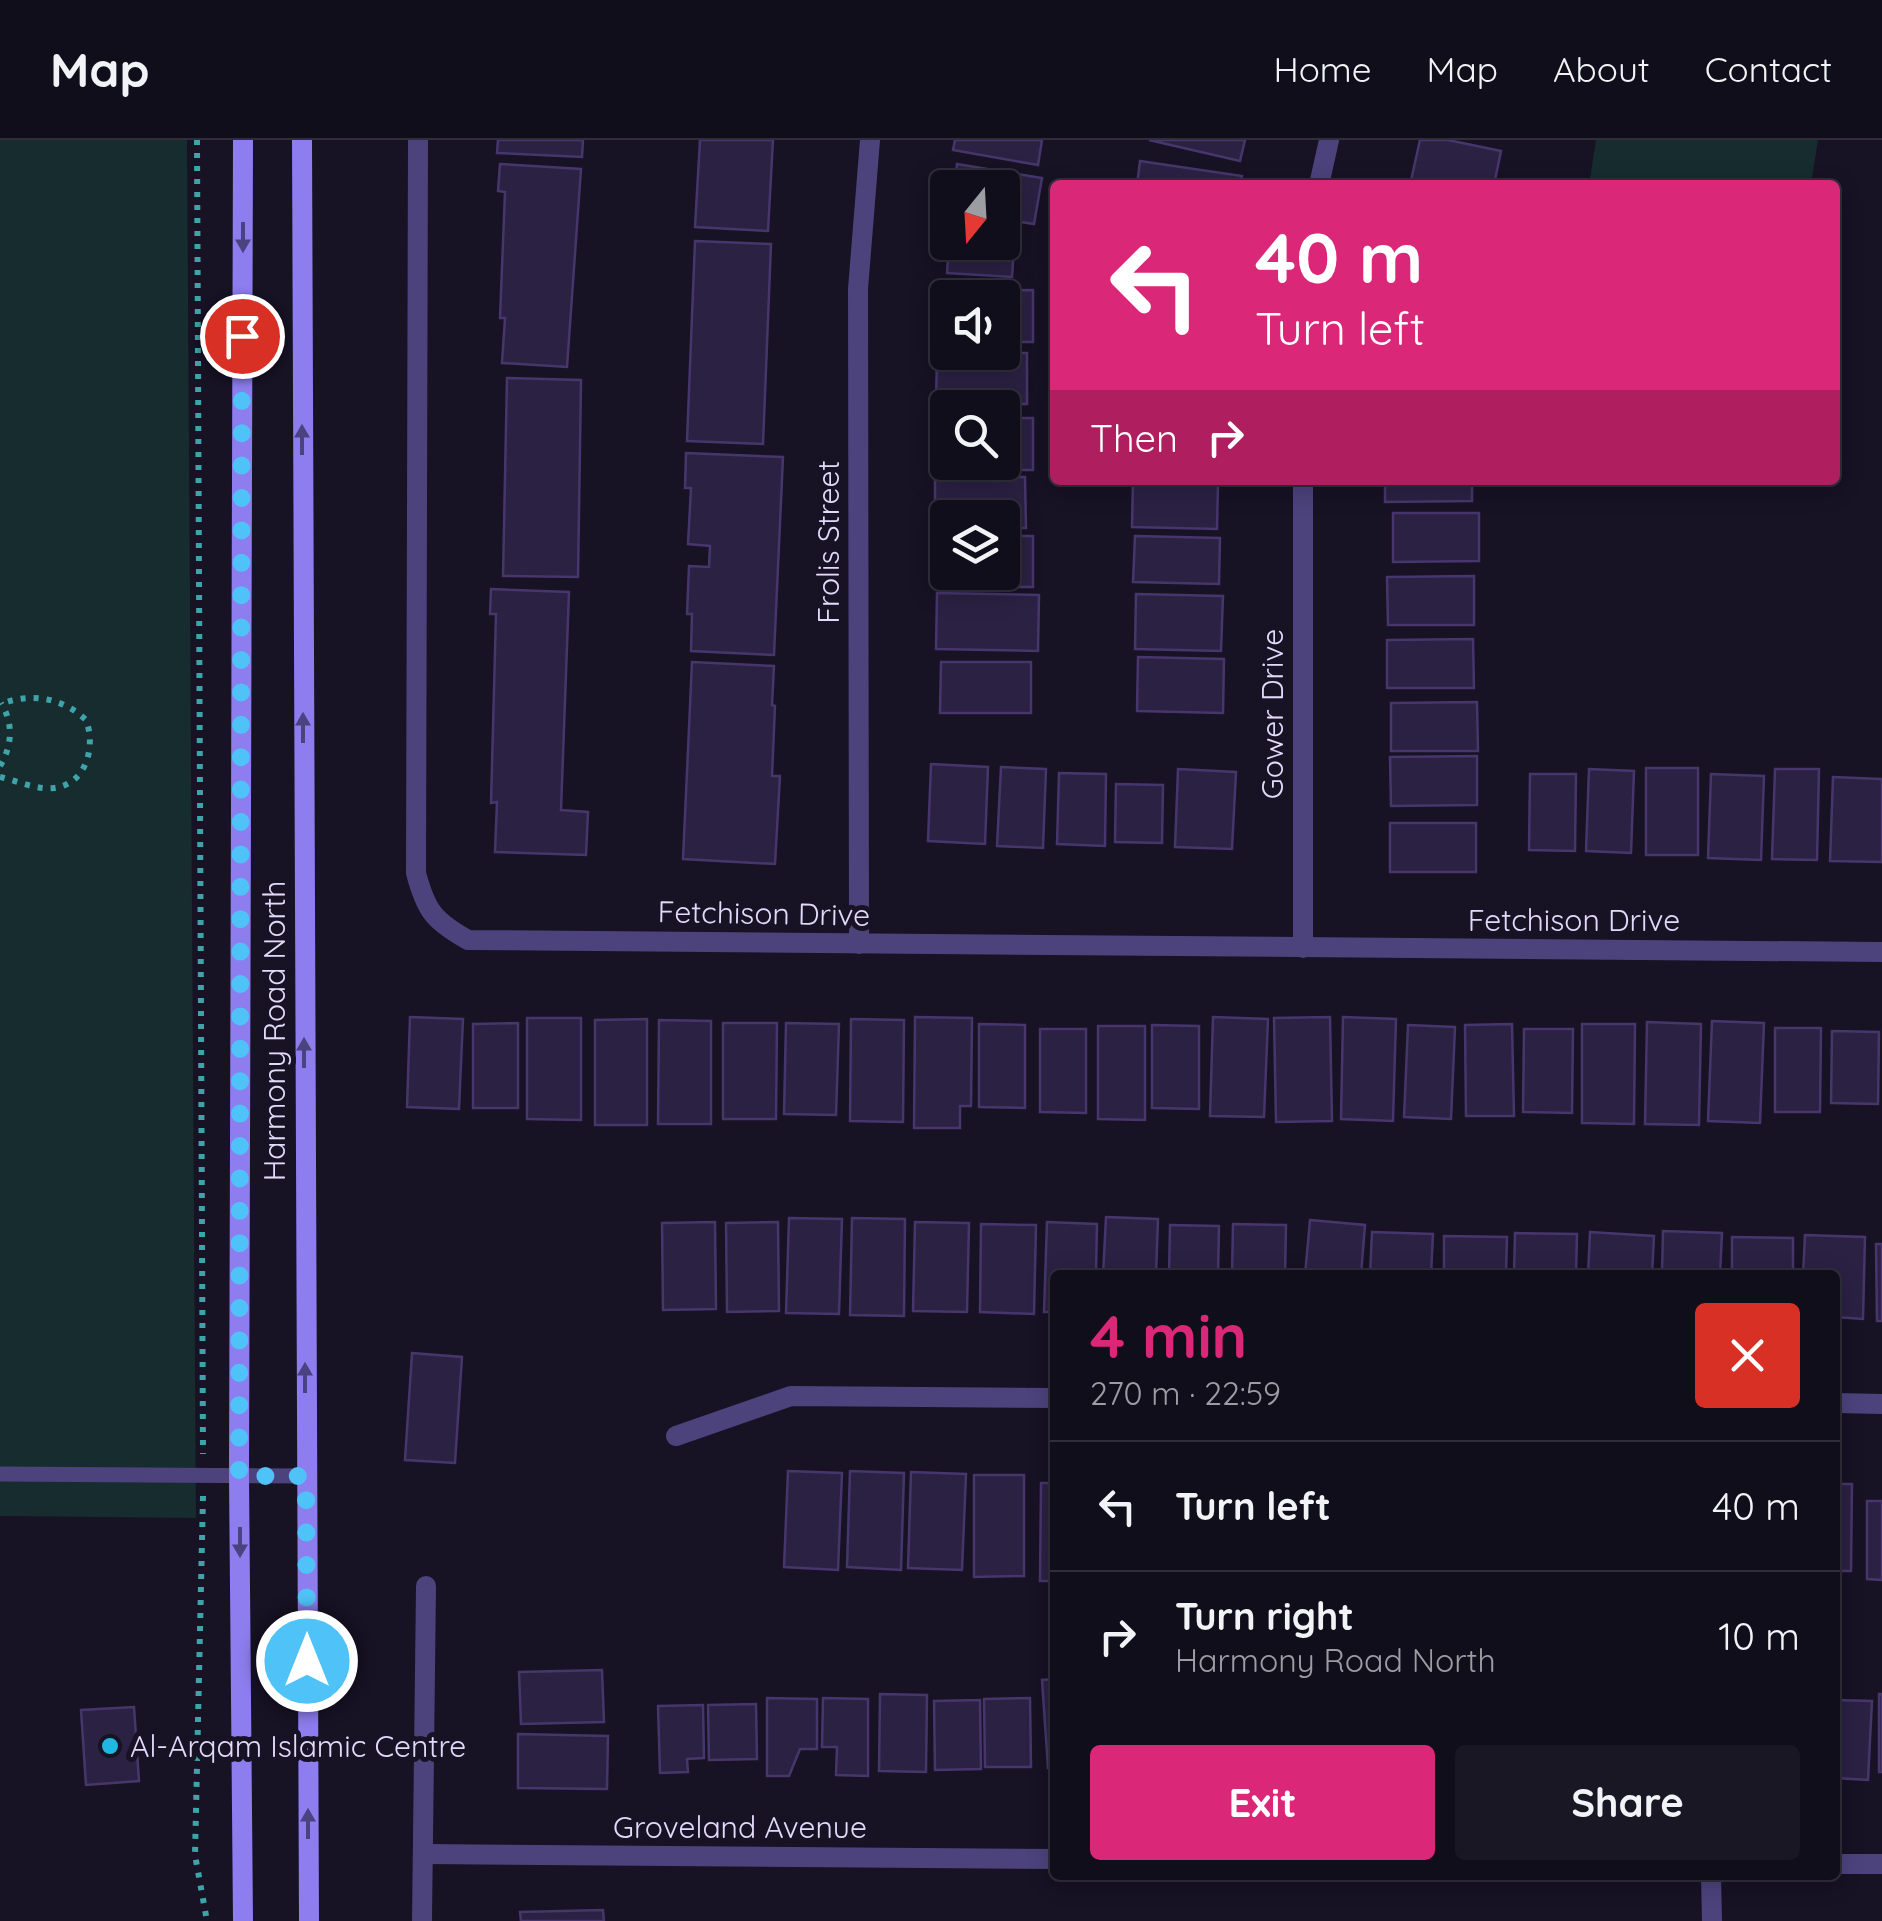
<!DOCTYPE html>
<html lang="en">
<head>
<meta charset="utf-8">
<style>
	body { margin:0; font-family:Quicksand,sans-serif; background:#1a1724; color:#f1f3f6; height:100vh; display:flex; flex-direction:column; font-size:38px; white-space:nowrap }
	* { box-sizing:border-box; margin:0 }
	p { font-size:32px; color:#9c9ca3 }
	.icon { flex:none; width:55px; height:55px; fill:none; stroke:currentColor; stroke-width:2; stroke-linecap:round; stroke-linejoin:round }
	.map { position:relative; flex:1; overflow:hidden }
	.panel { position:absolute; left:1050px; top:1130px; width:790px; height:610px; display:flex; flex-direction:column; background:#110e1b; border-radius:10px; box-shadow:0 5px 25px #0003,0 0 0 2px #302e3a }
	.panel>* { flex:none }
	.banner { position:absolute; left:1050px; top:40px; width:790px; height:305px; border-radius:10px; box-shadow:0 5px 25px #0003,0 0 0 2px #302e3a; background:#db2777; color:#fff; overflow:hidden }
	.needle { width:65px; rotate:198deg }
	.fabs { position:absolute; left:930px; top:30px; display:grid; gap:20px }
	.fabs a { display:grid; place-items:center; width:90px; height:90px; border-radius:10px; background:#110e1b; box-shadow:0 5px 25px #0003,0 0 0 2px #302e3a; font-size:50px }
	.pin { position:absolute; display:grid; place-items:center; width:85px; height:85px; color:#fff; margin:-42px; border:5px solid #fff; border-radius:50%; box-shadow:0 2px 10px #0007 }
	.me { position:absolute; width:110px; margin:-55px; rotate:0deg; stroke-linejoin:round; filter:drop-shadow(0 0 8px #0008) }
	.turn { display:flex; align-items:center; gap:35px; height:210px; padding:0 40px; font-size:45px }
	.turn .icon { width:130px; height:130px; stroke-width:2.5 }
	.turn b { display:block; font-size:70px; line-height:85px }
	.then { display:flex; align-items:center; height:95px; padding:0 40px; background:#0003; gap:20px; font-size:38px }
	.round { display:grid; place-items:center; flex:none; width:105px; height:105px; border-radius:10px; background:#1a1724 }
	.head { display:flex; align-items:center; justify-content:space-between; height:170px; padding:0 40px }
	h1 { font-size:60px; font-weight:700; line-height:75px; color:#db2777 }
	.cta { display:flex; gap:20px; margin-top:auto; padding:20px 40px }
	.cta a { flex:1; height:115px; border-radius:10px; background:#db2777; color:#fff; font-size:40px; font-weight:700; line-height:115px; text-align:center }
	.cta a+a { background:#1a1724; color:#f1f3f6 }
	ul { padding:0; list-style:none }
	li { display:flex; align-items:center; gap:30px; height:130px; padding:0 40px; border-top:2px solid #302e3a }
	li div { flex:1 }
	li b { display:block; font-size:38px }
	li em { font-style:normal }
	header { display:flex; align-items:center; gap:60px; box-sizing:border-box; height:140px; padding:0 50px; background:#110e1b; border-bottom:2px solid #302e3a }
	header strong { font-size:48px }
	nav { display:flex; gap:55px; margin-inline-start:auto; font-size:35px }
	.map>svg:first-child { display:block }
</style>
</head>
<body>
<header>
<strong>Map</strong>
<nav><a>Home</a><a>Map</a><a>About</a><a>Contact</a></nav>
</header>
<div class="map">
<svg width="1882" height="1781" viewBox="0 0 1882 1781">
	<rect width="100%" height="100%" fill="#171224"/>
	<g fill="#162c2e">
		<polygon points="0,0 187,0 196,1378 0,1376"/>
		<polygon points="1596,0 1818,0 1811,45 1589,45"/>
	</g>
	<g fill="#2b2143" stroke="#47366c" stroke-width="2.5">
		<polygon points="498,0 583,0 582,17 497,13"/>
		<polygon points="700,0 773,0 768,91 695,87"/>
		<polygon points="955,0 1042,0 1038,25 953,10"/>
		<polygon points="1149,0 1245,0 1240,21"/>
		<polygon points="1420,0 1448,0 1501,11 1494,45 1410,45"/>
		<polygon points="1140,21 1242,36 1240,45 1137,45"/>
		<polygon points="500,24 581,29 567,227 502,223 505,178 500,178 505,52 498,51"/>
		<polygon points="957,24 1042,38 1034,84 1002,79 1002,48 954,48"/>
		<polygon points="1002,91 1015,92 1012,137 947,133 949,102 1002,102"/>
		<polygon points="695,101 771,104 763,304 687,301"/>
		<polygon points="1033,150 1033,202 1002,202 1002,158 948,158 948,202 943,202 943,151"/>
		<polygon points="937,213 1027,213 1027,264 936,264"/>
		<polygon points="507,238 581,240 578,437 503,436"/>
		<polygon points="942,278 948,278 948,322 1002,322 1002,278 1033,278 1033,330 943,330"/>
		<polygon points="686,313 783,317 774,515 691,511 692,474 687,474 689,426 709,427 710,406 688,404 691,348 685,348"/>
		<polygon points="935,337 1025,337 1026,388 1002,388 1002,378 948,378 948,388 935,388"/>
		<polygon points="1133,340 1218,343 1217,389 1132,387"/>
		<polygon points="1385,340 1472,340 1472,361 1385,362"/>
		<polygon points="1393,373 1479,373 1479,421 1393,422"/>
		<polygon points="943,396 948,396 948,432 1002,432 1002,396 1033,396 1033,447 943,447"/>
		<polygon points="1135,396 1220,398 1219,444 1133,442"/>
		<polygon points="1474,436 1474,485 1388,485 1387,437"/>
		<polygon points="491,449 569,452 561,670 588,672 586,715 495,712 497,662 491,663 496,474 490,474"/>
		<polygon points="937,453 1039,455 1038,511 936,509"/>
		<polygon points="1136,454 1223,456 1221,511 1135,509"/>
		<polygon points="1473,499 1474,548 1387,548 1387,500"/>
		<polygon points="1138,517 1224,519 1223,573 1137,571"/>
		<polygon points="692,522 774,526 772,565 775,566 772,636 780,636 775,724 683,719"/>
		<polygon points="941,522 1031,522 1031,573 940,573"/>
		<polygon points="1477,562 1478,611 1391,611 1391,563"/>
		<polygon points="1477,616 1477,665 1391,666 1390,617"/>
		<polygon points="931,624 988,627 985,704 928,701"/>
		<polygon points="1001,627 1046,629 1043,708 997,706"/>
		<rect x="1646" y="628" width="52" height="87"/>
		<polygon points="1178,629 1236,632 1232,709 1175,707"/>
		<polygon points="1589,629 1634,631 1631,713 1586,711"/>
		<polygon points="1775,629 1819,629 1817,720 1772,719"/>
		<polygon points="1059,633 1106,634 1105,706 1057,704"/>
		<polygon points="1530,634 1576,634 1575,711 1529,710"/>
		<polygon points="1711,634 1764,636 1761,720 1708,718"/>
		<polygon points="1833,637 1882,639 1882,722 1830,721"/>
		<polygon points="1116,644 1163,645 1162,703 1115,702"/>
		<rect x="1390" y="683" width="86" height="49"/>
		<polygon points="410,877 463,879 459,969 407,967"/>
		<polygon points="915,877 972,878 971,966 960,966 960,988 914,988"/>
		<polygon points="1213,877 1268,879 1264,977 1210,976"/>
		<polygon points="1330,877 1332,981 1276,982 1274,878"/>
		<polygon points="1343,877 1396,879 1393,981 1341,979"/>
		<polygon points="527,878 581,878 581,980 527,979"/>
		<polygon points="647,879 647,985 595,985 595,880"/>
		<polygon points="851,879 904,880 903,982 850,981"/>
		<polygon points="659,880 711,881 711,984 658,984"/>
		<polygon points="1712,881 1764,883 1760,983 1708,981"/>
		<polygon points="1647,882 1701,884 1699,985 1645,984"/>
		<polygon points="518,883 518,968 473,968 473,884"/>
		<polygon points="723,883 777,883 776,979 723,979"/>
		<polygon points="786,883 839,884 836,975 784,974"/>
		<polygon points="979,884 1025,885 1025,968 979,967"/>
		<polygon points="1512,884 1514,976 1466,976 1465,885"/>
		<polygon points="1582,884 1635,884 1634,984 1582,983"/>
		<polygon points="1152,885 1199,886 1199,969 1152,968"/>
		<polygon points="1408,885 1455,887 1451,979 1404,977"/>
		<polygon points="1098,886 1145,886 1145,980 1098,979"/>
		<polygon points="1775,888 1821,888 1820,972 1775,972"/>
		<polygon points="1040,889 1086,889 1086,973 1040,972"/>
		<polygon points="1524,889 1573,889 1572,973 1523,972"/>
		<polygon points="1832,891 1879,892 1878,964 1831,963"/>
		<polygon points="1106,1077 1158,1079 1156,1135 1103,1135"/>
		<polygon points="789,1078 842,1079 839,1174 786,1173"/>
		<polygon points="852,1078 905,1079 904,1176 850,1175"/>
		<polygon points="1310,1080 1365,1085 1361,1135 1305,1135"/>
		<polygon points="715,1082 716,1169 663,1170 662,1083"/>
		<polygon points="778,1082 779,1171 727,1172 726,1083"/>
		<polygon points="915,1082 969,1083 967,1172 913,1171"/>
		<polygon points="1047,1082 1097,1084 1096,1135 1055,1135 1055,1172 1044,1172"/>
		<polygon points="981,1084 1036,1085 1034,1174 980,1172"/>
		<polygon points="1233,1084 1286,1085 1285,1135 1232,1135"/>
		<polygon points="1170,1085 1219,1086 1218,1135 1169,1135"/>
		<polygon points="1663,1091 1722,1093 1720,1135 1662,1135"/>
		<polygon points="1372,1092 1433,1094 1431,1135 1370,1135"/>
		<polygon points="1590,1092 1654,1096 1652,1135 1588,1135"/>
		<polygon points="1515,1093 1577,1094 1576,1135 1514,1135"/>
		<polygon points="1805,1095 1865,1097 1863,1179 1835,1177 1835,1135 1803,1135"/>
		<polygon points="1444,1096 1507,1097 1506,1135 1444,1135"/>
		<polygon points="1732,1097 1793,1098 1793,1135 1732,1135"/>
		<polygon points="1876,1104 1882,1104 1882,1181 1877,1181"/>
		<polygon points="412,1213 462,1217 455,1323 405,1320"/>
		<polygon points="788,1331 842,1333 838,1430 784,1427"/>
		<polygon points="850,1331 904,1333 901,1430 847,1427"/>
		<polygon points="911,1332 966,1334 962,1430 908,1428"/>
		<polygon points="974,1335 1024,1335 1024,1436 974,1437"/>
		<polygon points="1041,1343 1055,1343 1055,1441 1040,1441"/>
		<polygon points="1835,1344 1852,1344 1851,1431 1835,1431"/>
		<polygon points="1867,1361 1882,1361 1882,1440 1867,1439"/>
		<polygon points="602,1530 604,1582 521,1584 519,1532"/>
		<polygon points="1055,1539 1055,1628 1048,1628 1042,1540"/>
		<polygon points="880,1554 927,1555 926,1632 879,1631"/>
		<rect x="1879" y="1554" width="3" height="78"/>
		<polygon points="767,1558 817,1559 817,1609 800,1609 789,1636 767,1636"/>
		<polygon points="823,1558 868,1559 868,1636 836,1635 837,1607 822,1607"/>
		<polygon points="1030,1558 1031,1627 985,1627 984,1559"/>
		<polygon points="980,1560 981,1629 935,1630 934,1561"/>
		<polygon points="1835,1560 1872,1561 1868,1640 1835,1638"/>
		<polygon points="756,1564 757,1619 709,1620 708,1565"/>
		<polygon points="703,1565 704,1618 687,1619 688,1632 660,1633 658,1566"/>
		<polygon points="134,1567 139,1641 86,1645 81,1570"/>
		<polygon points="518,1594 608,1596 607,1649 518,1648"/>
		<polygon points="603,1770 604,1781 521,1781 520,1772"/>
	</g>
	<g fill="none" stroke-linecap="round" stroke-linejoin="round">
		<g stroke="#3fa4a9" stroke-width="6" stroke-dasharray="5 8" stroke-linecap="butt">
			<polyline points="197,0 203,1314"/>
			<path d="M0,626C12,606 14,584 1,563"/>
			<path d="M0,637C17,641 37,650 54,648C87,644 96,606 86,580C63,558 31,552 1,564"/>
			<polyline points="203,1356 195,1715 207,1781"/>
		</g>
		<polyline stroke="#4c437d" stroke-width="15" points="0,1334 306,1336"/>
		<g stroke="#4c437d" stroke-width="20">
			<path d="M418,0L416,733C426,771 434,781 468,800L1882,812"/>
			<polyline points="1319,45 1329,0"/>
			<polyline points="1303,340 1303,808"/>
			<polyline points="859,804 858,149 870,0"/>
			<polyline points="1835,1263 1882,1264"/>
			<polyline points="676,1296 791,1256 1055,1258"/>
			<polyline points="424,1714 1055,1719"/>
			<polyline points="1835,1724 1882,1724"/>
			<polyline points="1711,1735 1712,1781"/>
			<polyline points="422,1781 426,1446"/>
		</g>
		<g stroke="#8d7dee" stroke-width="20">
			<polyline points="243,0 239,1336 243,1781"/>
			<polyline points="302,0 309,1781"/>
		</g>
	</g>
	<defs><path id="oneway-solid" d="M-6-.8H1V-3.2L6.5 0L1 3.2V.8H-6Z" transform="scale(2.5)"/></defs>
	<g fill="#4c427f">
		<use href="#oneway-solid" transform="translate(243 97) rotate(90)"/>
		<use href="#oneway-solid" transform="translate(302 300) rotate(-90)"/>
		<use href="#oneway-solid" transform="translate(303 588) rotate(-90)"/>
		<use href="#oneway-solid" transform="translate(304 913) rotate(-90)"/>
		<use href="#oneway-solid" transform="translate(305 1238) rotate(-90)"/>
		<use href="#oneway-solid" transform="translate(240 1402) rotate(90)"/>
		<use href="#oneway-solid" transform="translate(308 1684) rotate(-90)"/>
	</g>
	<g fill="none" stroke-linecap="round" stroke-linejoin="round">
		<polyline stroke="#4fc3f7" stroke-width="18" stroke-dasharray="0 32.4" points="242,196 239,1336 306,1336 307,1521"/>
	</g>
	<circle fill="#1fb8e2" stroke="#171224" stroke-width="4" cx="110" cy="1606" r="10"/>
	<g text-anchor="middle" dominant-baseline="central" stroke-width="10" stroke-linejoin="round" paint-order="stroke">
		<g font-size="30" fill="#e2dafa" stroke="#171224">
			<text transform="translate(828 402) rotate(-90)">Frolis Street</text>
			<text transform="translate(1272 574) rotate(-90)">Gower Drive</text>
			<text transform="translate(764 773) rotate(1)">Fetchison Drive</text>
			<text x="1574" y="780">Fetchison Drive</text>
			<text transform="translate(274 891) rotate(-90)">Harmony Road North</text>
			<text x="740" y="1687">Groveland Avenue</text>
		</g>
		<g font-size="30" fill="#e2dafa" stroke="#171224" text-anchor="start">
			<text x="130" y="1606">Al-Arqam Islamic Centre</text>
		</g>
	</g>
</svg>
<div class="fabs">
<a><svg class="needle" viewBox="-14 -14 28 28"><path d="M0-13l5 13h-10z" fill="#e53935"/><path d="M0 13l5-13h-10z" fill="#9c9ca3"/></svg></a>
<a><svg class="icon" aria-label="sound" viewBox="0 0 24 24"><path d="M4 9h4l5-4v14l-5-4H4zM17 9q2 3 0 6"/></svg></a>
<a><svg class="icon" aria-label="search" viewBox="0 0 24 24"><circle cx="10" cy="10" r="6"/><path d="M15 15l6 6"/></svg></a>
<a><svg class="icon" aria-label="layers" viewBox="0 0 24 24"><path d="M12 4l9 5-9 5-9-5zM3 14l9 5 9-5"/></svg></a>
</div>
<div class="pin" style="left:242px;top:196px;background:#d93025"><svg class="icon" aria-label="arrive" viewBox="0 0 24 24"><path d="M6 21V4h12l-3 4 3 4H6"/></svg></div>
<svg class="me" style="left:307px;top:1521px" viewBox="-20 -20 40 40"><circle r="17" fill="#4fc3f7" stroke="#fff" stroke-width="3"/><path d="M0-11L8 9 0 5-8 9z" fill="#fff"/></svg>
<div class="banner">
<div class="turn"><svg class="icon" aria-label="left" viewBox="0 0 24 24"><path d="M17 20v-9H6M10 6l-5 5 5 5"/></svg><div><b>40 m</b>Turn left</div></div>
<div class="then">Then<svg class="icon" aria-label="right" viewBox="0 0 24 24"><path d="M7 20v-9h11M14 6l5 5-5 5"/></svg></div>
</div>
<section class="panel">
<div class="head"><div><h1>4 min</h1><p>270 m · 22:59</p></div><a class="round" style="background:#d93025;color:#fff"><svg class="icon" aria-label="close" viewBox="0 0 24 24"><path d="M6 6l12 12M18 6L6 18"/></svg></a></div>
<ul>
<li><svg class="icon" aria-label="left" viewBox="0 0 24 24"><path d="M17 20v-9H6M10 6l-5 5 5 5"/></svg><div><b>Turn left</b></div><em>40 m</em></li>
<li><svg class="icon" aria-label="right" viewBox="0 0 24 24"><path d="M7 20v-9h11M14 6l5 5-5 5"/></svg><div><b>Turn right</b><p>Harmony Road North</p></div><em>10 m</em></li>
</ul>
<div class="cta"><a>Exit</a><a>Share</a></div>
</section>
</div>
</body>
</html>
